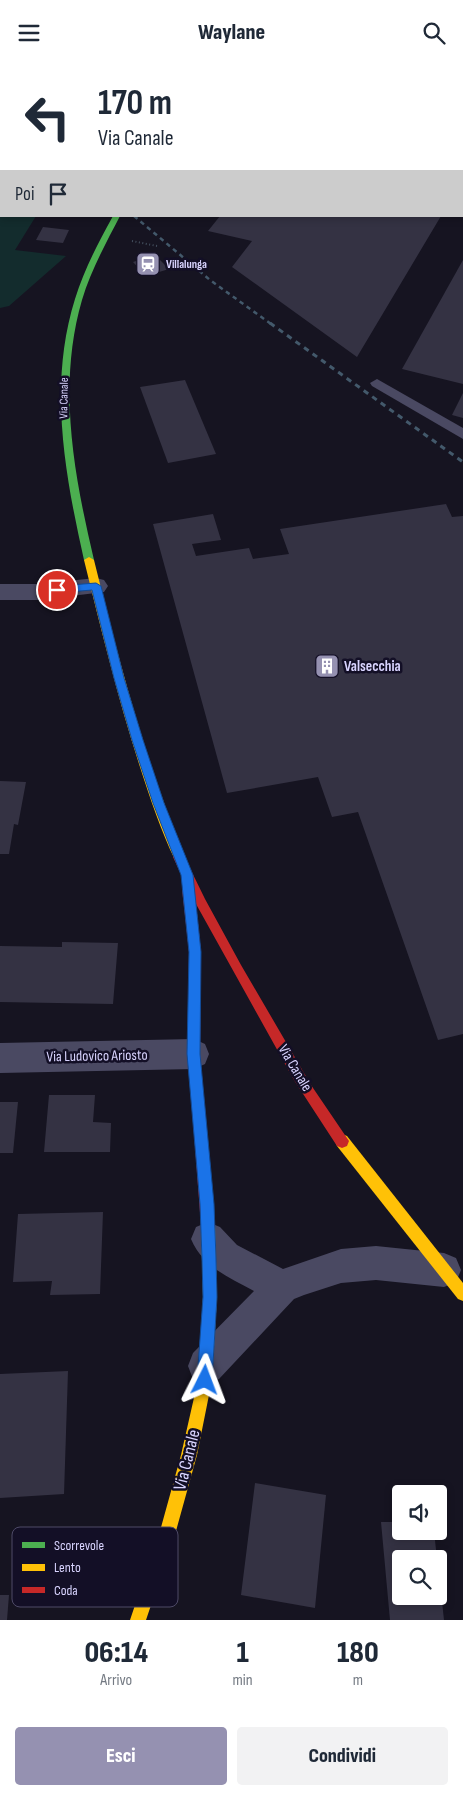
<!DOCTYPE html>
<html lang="it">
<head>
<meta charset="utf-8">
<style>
	body { margin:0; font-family:"Sofia Sans Condensed",sans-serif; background:#f2f2f3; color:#1f2937; height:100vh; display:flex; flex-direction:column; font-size:19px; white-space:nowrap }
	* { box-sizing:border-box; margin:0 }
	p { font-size:16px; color:#747a83 }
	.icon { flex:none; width:28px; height:28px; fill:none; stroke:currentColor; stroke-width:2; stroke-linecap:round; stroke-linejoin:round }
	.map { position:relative; height:1555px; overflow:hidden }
	.drawer { display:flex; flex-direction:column; background:#fff; flex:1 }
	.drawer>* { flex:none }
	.guide { position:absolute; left:0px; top:0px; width:464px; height:152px; box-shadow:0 2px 8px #0003; background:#fff; color:#1f2937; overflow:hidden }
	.buttons { position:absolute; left:392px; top:1420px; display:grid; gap:10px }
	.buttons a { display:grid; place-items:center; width:55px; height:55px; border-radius:5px; background:#fff; box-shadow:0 2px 8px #0003; font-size:25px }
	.pin { position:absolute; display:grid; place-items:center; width:42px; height:42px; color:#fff; margin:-21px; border:2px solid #fff; border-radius:50%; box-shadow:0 1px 5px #0007 }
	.me { position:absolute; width:55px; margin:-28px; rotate:3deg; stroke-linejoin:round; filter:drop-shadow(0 0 4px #0008) }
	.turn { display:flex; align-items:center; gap:18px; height:105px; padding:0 15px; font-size:22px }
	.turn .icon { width:65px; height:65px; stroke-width:2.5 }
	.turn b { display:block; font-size:35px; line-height:42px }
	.then { display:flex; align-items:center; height:48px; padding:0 15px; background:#0003; gap:10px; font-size:19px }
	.eta { display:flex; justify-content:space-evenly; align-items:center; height:85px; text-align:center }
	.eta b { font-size:30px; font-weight:800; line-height:35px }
	.button { display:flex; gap:10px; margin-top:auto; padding:10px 15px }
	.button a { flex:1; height:58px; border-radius:5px; background:#9591b1; color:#fff; font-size:20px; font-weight:800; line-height:58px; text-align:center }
	.button a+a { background:#f2f2f3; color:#1f2937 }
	header { display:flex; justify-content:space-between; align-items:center; height:65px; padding:0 15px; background:#fff; font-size:22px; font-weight:800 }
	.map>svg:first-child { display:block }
</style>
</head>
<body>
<header><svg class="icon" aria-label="menu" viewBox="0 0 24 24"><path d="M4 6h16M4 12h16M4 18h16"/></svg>Waylane<svg class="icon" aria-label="search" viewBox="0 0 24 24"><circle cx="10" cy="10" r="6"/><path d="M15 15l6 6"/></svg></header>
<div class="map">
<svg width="463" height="1555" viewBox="0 0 463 1555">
	<rect width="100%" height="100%" fill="#161421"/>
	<polygon fill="#132c2d" points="0,146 1,151 36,151 15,185 66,191 9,241 0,243"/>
	<g fill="#343243">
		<polygon points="220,151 441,151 357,292 232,202 252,176 208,166"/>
		<polygon points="43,162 69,165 63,178 36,175"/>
		<polygon points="155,190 169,204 146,211 133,197"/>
		<polygon points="463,195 463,319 402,304"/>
		<polygon points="185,315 216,389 168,398 140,322"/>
		<polygon points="463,328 463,353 452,350"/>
		<polygon points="446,439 452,452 463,451 463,969 438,975 358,747 332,752 318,712 227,728 153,459 213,449 221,475 192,479 196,491 249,483 253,494 289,489 280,464"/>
		<polygon points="0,716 26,717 18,760 14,759 9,789 0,789"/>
		<polygon points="62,877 118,878 113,939 0,937 0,881 62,882"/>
		<polygon points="49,1030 95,1030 93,1057 111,1058 110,1087 44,1087"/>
		<polygon points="0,1037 18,1037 13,1088 0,1088"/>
		<polygon points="103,1147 100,1229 50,1230 52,1216 13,1217 18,1149"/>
		<polygon points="68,1306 64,1429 0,1433 0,1309"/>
		<polygon points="255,1418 326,1430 315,1543 241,1530"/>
		<polygon points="381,1457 401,1457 401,1466 434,1466 437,1494 401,1494 401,1531 439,1531 440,1518 444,1555 390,1555"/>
		<polygon points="0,1530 9,1530 7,1555 0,1555"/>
	</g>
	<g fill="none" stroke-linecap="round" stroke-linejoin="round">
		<polyline stroke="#44505f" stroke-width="2" stroke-dasharray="1 2.5" stroke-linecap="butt" points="132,176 157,181"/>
		<polygon fill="#4a4962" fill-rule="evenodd" points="377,314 463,363 463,374 372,321 370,318"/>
		<g fill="#4a4962" fill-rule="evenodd">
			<polygon points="96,513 104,515 108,521 104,527 38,535 0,535 0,519 38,519"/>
			<polygon points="194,974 205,979 209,989 205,999 194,1004 0,1008 0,978"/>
			<path d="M208,1157L220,1162L237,1180L283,1204L341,1184L376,1181L444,1188L456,1193L461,1205L456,1217L444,1222L376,1215L341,1218L304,1230L294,1234L219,1314L206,1319L193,1314L188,1301L193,1288L254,1226C228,1212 203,1202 191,1174L196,1162Z"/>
		</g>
		<path fill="#4caf50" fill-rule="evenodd" d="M113,151H120C106,178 91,205 82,235C57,321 74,410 94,495L89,498L84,495C65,410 48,320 75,234C84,205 98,178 113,151Z"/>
		<g fill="#ffc107" fill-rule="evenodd">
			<path d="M89,492L94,495C119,596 145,696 185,792L183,795H175C161,766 150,733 140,702C118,634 101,564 84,495Z"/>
			<polygon points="342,1069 347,1071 463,1218 463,1236 458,1234 337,1081 335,1076 337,1071"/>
			<polygon points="208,1154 213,1156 215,1161 217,1232 212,1315 197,1390 176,1466 146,1555 130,1555 160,1466 181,1390 198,1315 203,1232 201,1161 203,1156"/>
		</g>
		<polygon fill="#c62828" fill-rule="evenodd" points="179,787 183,789 205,834 241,900 311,1020 349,1076 347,1081 342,1083 337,1081 294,1015 196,839 201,887 200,989 215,1161 213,1166 208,1168 203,1166 201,1161 188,989 189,887 182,824 186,820 173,792 175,789"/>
		<polyline stroke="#43596b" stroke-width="2.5" stroke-dasharray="4.5 4" stroke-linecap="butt" points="134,151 210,215 271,259"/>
		<polyline stroke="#43596b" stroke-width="3" stroke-dasharray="5.5 5" stroke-linecap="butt" points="270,258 463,397"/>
	</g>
	<polygon fill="#1a73e8" stroke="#114b97" points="96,518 101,521 124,613 143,675 164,738 193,810 201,887 200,989 214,1139 216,1194 217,1232 212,1315 210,1320 205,1322 200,1320 197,1315 203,1232 202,1194 200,1139 187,989 189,887 181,810 153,738 132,675 114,613 92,525 57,528 52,525 57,521"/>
	<defs>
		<g id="station-square" transform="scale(1.25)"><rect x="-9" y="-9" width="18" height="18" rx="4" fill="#9591b1" stroke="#130f26"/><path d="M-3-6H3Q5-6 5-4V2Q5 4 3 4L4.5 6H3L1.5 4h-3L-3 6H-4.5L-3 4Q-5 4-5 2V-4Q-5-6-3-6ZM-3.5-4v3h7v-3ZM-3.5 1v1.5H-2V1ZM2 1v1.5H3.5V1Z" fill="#fff"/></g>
		<g id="building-square" transform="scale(1.25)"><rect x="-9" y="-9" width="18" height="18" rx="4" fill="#9591b1" stroke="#130f26"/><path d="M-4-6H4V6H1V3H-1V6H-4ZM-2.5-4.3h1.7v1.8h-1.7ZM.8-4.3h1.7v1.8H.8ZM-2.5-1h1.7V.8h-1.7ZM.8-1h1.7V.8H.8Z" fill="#fff"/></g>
	</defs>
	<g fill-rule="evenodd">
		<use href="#station-square" x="148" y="199"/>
		<use href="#building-square" x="327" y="601"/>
	</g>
	<g text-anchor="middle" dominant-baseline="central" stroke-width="5" stroke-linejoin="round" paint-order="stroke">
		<g font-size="12" font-weight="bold" fill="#d9d4ff" stroke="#130f26" text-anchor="start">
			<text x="166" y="199">Villalunga</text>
		</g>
		<g font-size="12" fill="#d9d4ff" stroke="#130f26">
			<text transform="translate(64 333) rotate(-89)">Via Canale</text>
		</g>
		<g font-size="15" font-weight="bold" fill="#d9d4ff" stroke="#130f26" text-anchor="start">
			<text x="344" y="601">Valsecchia</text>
		</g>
		<g font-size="15" fill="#d9d4ff" stroke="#130f26">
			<text transform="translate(97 991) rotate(-1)">Via Ludovico Ariosto</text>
			<text transform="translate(295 1003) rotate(59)">Via Canale</text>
		</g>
		<g font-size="18" fill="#d9d4ff" stroke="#130f26">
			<text transform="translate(187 1395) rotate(-76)">Via Canale</text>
		</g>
	</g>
	<rect x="12" y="1462" width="166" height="80" rx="8" fill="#130f26" stroke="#4e4a67" stroke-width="1"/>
	<rect x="22" y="1477" width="23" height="6" fill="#4caf50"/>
	<rect x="22" y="1499" width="23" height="7" fill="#ffc107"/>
	<rect x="22" y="1522" width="23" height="6" fill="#c62828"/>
	<g font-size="14" fill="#d9d4ff">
		<text x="54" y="1485">Scorrevole</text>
		<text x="54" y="1507">Lento</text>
		<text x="54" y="1530">Coda</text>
	</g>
</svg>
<div class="buttons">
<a><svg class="icon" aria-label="sound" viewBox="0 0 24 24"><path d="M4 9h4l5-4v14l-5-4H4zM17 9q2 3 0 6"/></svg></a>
<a><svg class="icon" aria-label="search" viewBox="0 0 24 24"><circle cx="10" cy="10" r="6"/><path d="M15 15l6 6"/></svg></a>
</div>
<div class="pin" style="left:57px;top:525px;background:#d93025"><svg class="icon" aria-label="arrive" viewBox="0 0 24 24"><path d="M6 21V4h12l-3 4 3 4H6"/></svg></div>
<svg class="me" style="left:205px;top:1315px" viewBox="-20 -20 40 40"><path d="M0-17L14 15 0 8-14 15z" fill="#1a73e8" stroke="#fff" stroke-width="4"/></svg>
<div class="guide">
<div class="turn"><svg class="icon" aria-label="left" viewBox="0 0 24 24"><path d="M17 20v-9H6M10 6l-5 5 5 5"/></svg><div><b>170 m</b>Via Canale</div></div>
<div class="then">Poi<svg class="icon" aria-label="arrive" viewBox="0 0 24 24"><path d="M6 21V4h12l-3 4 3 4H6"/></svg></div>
</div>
</div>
<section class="drawer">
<div class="eta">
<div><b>06:14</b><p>Arrivo</p></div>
<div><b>1</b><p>min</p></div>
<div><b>180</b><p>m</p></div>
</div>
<div class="button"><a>Esci</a><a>Condividi</a></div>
</section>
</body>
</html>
